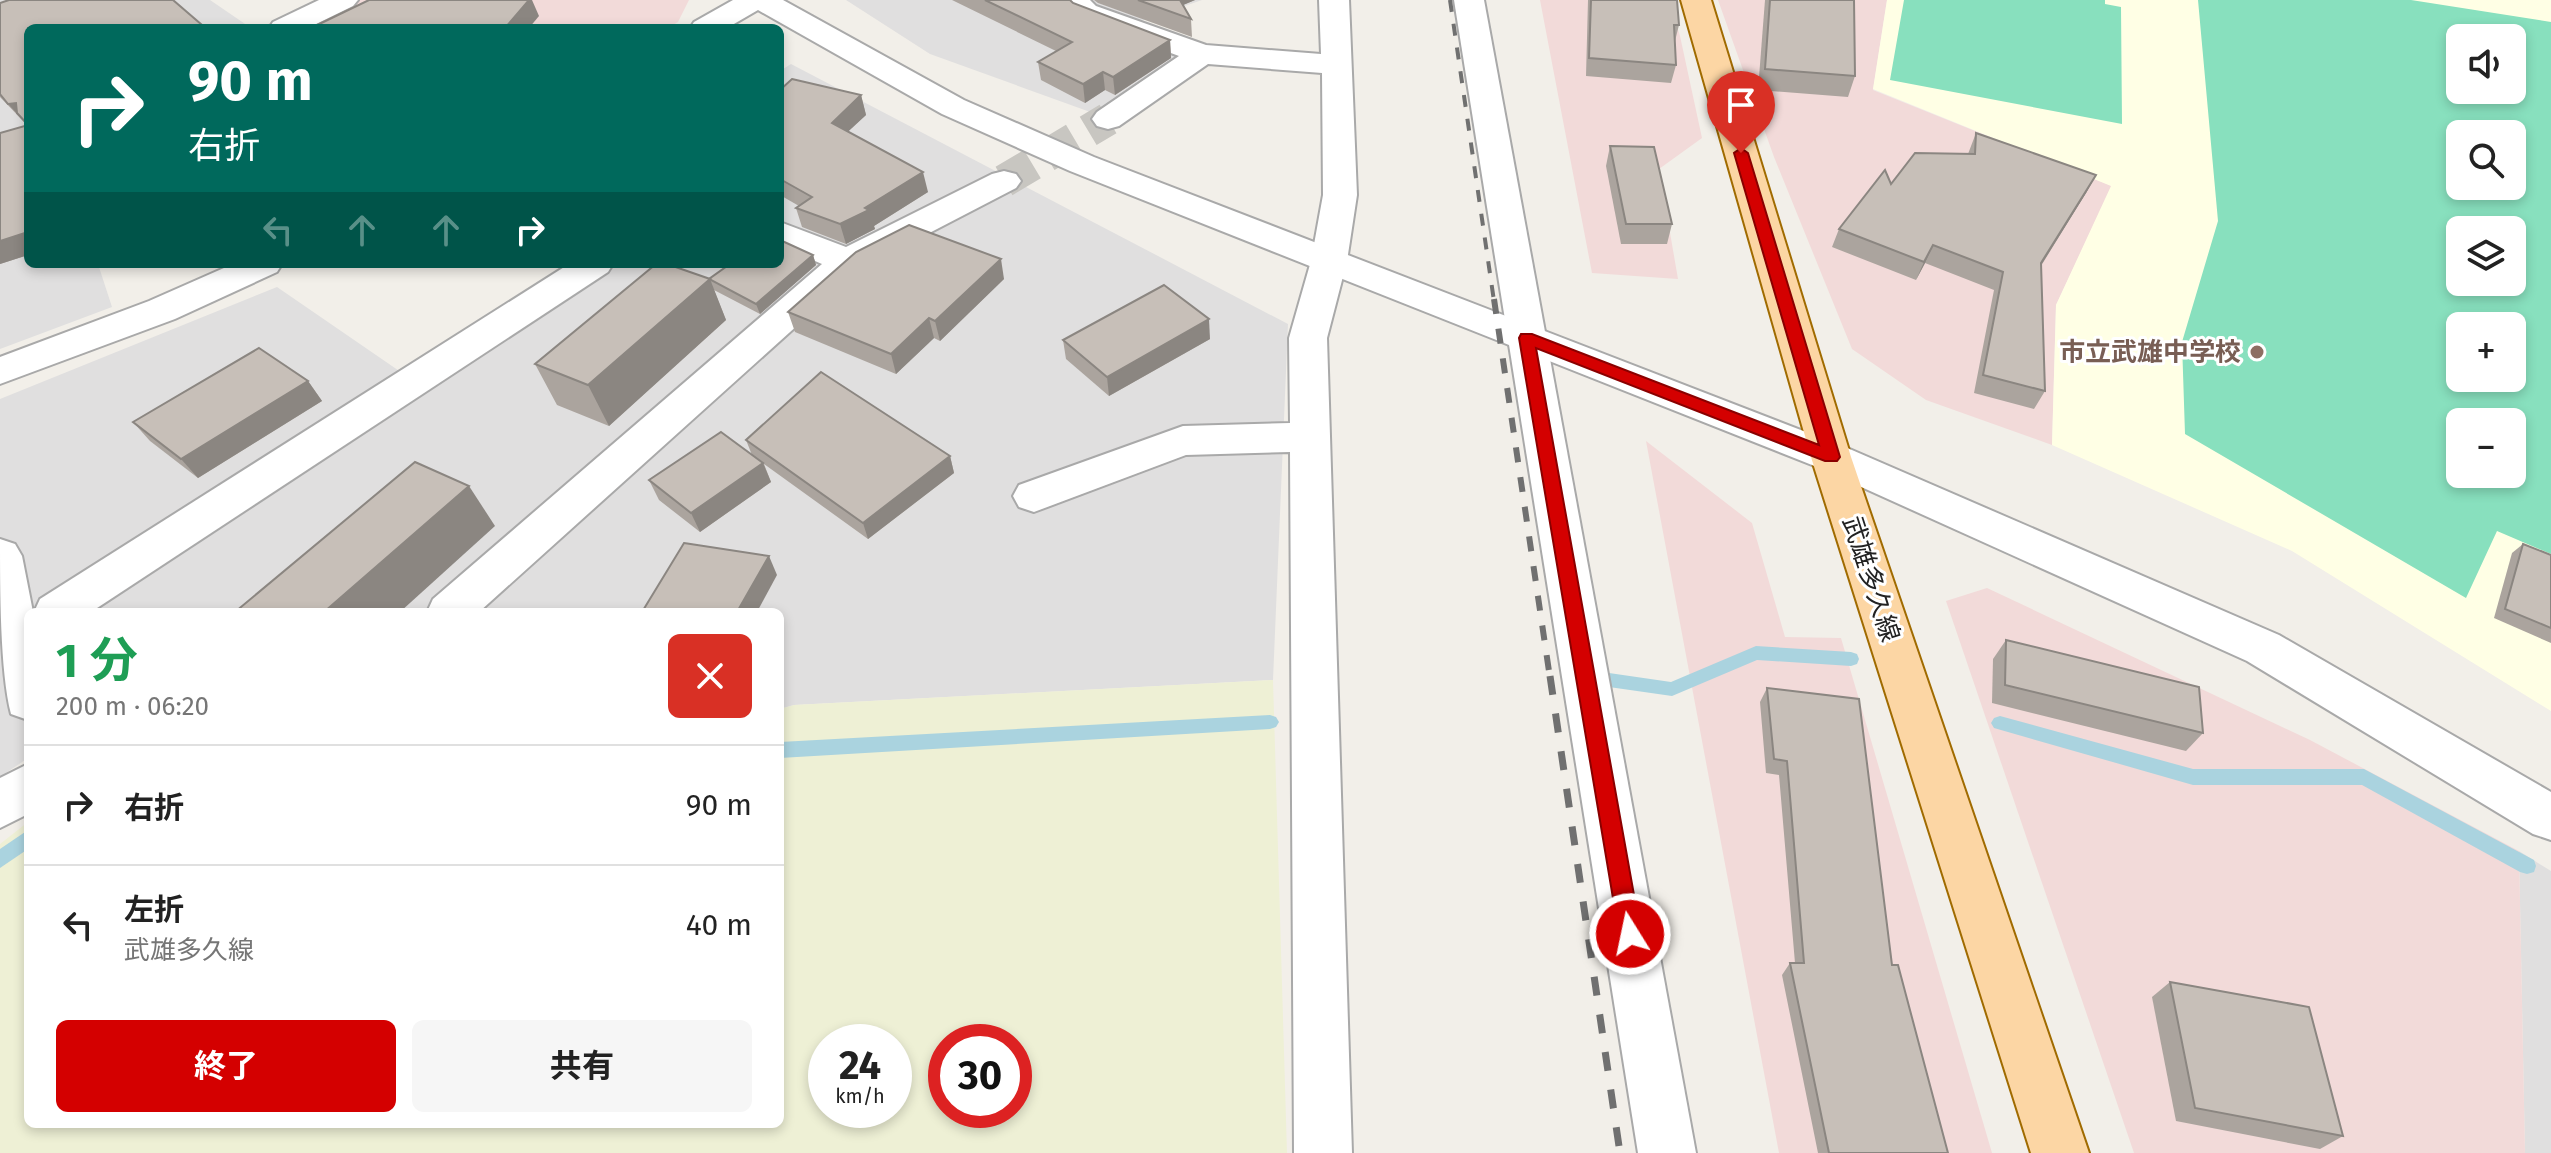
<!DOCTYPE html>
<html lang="ja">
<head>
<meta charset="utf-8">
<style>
	body { margin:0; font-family:"Fira Sans","Noto Sans JP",sans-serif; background:#f6f6f6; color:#222; height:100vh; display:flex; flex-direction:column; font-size:30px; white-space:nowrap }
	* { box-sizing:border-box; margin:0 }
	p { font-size:26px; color:#767676 }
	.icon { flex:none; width:44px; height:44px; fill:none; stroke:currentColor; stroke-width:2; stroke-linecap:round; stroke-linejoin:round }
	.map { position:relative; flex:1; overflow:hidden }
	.side { position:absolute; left:24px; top:608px; width:760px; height:520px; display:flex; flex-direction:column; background:#fff; border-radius:12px; box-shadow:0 4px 12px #0003 }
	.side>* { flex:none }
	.guide { position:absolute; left:24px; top:24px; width:760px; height:244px; border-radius:12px; box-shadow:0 4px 12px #0003; background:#00695c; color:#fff; overflow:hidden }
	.tools { position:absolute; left:2446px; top:24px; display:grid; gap:16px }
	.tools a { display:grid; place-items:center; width:80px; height:80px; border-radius:12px; background:#fff; box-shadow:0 4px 12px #0003; font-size:40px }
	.speed { position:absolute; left:808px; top:1024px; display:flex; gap:16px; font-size:40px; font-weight:700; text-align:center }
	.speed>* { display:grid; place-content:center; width:104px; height:104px; border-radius:50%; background:#fff; box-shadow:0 4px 12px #0003; line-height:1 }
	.speed small { font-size:20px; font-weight:400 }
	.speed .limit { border:12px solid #d22; background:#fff; color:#111 }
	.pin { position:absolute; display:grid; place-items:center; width:68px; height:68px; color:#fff; margin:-82px -34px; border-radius:50% 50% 50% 0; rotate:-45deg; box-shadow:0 0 8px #0007 }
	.pin .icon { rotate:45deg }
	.me { position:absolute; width:88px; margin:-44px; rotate:350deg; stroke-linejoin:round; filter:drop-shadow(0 0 6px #0008) }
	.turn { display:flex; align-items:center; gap:28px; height:168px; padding:0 32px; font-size:36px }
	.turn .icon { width:104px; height:104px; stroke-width:2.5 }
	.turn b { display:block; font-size:56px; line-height:68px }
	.lanes { display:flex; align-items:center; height:76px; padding:0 32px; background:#0003; justify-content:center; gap:40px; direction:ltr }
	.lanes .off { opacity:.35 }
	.round { display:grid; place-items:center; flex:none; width:84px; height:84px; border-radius:12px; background:#f6f6f6 }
	.overview { display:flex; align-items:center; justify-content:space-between; height:136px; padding:0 32px }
	h1 { font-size:48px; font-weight:700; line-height:60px; color:#1e9e55 }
	.cta { display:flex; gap:16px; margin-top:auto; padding:16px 32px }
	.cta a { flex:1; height:92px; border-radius:12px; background:#d40000; color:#fff; font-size:32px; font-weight:700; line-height:92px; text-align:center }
	.cta a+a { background:#f6f6f6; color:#222 }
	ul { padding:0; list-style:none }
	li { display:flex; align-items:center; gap:24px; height:120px; padding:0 32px; border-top:2px solid #e0e0e0 }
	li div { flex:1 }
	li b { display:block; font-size:30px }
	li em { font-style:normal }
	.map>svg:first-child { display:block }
</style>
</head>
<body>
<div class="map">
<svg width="2551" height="1153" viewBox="0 0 2551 1153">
	<rect width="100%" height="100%" fill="#f2efe9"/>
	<g fill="#e0dfdf">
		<polygon points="0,0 210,0 251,28 28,28 28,264 98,264 112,307 0,349"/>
		<polygon points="846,0 1202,0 1141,21 1188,57 1093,113 930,54"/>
		<polygon points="791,64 1288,324 1273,680 794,705 780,709 780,612 28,612 28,758 0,777 0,399 277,287 424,388 618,264 780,264 780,71"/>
		<polygon points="2519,851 2551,871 2551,1153 2525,1153"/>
	</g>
	<g fill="#f2dad9">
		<polygon points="322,0 689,0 678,22 668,28 259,28"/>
		<polygon points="1540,0 1669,0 1680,36 1702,138 1659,169 1678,279 1592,273"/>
		<polygon points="1718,0 1887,0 1873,90 2112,186 2056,305 2052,445 1926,400 1852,349 1774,157"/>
		<polygon points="1646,441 1752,523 1785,637 1841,638 1992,1153 1779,1153"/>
		<polygon points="1987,588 2310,740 2519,851 2525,1153 2134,1153 1946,601"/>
	</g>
	<path fill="#ffffe5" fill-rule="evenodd" d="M1887,0H2551V711L2292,551L2052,445L2056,305L2111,186L1873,89ZM2460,38H2512V90H2460ZM2460,134H2512V186H2460ZM2460,230H2512V282H2460ZM2460,326H2512V378H2460ZM2460,422H2512V474H2460Z"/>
	<path fill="#eef0d5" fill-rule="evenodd" d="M1273,680L1287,1153H0V844L28,822V1124H780V709L794,705ZM894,1042V1110H826V1042ZM1014,1042V1110H946V1042Z"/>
	<g fill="#88e0be" fill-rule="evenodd">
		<polygon points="1904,0 2105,0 2105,4 2121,7 2122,124 1890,80"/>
		<path d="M2198,0H2411L2551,22V554L2497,531L2466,598L2185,434L2182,342L2218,221ZM2460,38H2512V90H2460ZM2460,134H2512V186H2460ZM2460,230H2512V282H2460ZM2460,326H2512V378H2460ZM2460,422H2512V474H2460Z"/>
	</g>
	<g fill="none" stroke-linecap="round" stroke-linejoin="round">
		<g fill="#aad3df" fill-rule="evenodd">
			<polygon points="1756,646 1851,652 1857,654 1859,659 1857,664 1851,666 1757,660 1672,696 1609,687 1603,685 1601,680 1603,675 1609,673 1671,682"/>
			<polygon points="1270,715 1276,717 1279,722 1276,727 1270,729 780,758 780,742"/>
			<polygon points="2000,716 2193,769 2364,769 2534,860 2536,866 2534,872 2527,874 2520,872 2362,785 2193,785 1994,728 1991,723 1994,718"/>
			<polygon points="28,830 28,849 0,868 0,849"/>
		</g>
		<polyline stroke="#c8c6c1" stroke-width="33" stroke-dasharray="33 16" stroke-linecap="butt" points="1004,181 1108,119"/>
		<g stroke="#a9a9a9" stroke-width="4">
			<g id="minor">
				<polygon points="319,0 358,0 353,6 308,28 269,28 273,22"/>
				<polygon points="1057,0 1090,0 1096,6 1206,45 1321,54 1319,0 1349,0 1357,195 1347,261 1327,338 1352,1153 1294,1153 1290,452 1186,455 1034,512 1019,507 1013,496 1019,485 1183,426 1290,423 1289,338 1311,261 1323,195 1322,73 1208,64 1119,126 1108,129 1097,126 1092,119 1097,112 1179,56 1076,18"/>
				<polygon points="1454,0 1484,0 1696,1153 1638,1153"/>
				<polygon points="1004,171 1016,174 1021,181 1016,188 860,269 479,612 427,612 433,599 822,264 780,246 780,222 846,247 992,174"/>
				<polygon points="569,264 613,264 608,272 91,612 34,612 40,599"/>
				<path d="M0,539L15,544L22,556L33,612H28V720L11,714C0,672 0,588 0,539Z"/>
				<polygon points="28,764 28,814 0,828 0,778"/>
			</g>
		</g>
		<g stroke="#a9a9a9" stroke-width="4">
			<g id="tertiary">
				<polygon points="733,0 783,0 964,100 1094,157 1845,447 2279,635 2551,792 2551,840 2533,834 2247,661 1817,467 1070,171 942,114 758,10 727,28 690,28 694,22"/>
				<polygon points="233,264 282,264 277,272 175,319 0,384 0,357 149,301"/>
			</g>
		</g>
		<g stroke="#a06b00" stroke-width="4">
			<polygon id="primary" points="1681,0 1711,0 1851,457 2089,1153 2031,1153 1811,457"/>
		</g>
		<use href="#minor" fill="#fff" fill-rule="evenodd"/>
		<use href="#tertiary" fill="#fff" fill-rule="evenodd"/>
		<use href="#primary" fill="#fcd6a4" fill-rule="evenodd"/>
		<polyline stroke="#707070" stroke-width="4" stroke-dasharray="12 12" stroke-linecap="butt" points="1450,0 1494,301"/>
		<polyline stroke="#707070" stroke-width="6" stroke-dasharray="15 15" stroke-linecap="butt" points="1494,299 1550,678"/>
		<polyline stroke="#707070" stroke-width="7" stroke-dasharray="19 19" stroke-linecap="butt" points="1550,676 1620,1153"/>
	</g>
	<g fill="#aba49e">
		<polygon points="952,0 1070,0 1073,3 1170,40 1171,58 1115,95 1105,90 1085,103 1041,80 1038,62 1056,51"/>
		<polygon points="1094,0 1195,0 1183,5 1191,19 1192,37 1098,3"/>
		<polygon points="1588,0 1677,0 1679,25 1675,41 1676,65 1671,83 1586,76"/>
		<polygon points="1765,0 1854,0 1855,76 1848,97 1758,90"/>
		<polygon points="0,3 202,25 203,28 28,28 28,255 0,264 27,125 0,97"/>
		<polygon points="780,90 861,95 866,115 848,131 928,192 874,226 875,229 846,244 802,227 796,208 799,206 780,195"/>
		<polygon points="1976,133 2096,175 2086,193 2041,266 2045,391 2034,409 1974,393 1994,290 1925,263 1916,280 1832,247 1839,229 1891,184 1968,154"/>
		<polygon points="1610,146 1672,224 1667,244 1621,244 1606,166"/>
		<polygon points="813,255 816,265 760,314 714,290 726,320 609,426 557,405 535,364 709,279"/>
		<polygon points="1004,279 940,341 934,338 896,374 795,332 788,312"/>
		<polygon points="1210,339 1109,396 1066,359 1063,340"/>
		<polygon points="308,381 322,401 198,478 150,441 133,422"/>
		<polygon points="746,440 950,456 954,473 868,539 764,464 771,482 700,532 659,500 649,480 752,455"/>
		<polygon points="2523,544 2551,555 2551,643 2494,618 2512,553"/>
		<polygon points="2006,640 2203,733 2186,751 1992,703 1993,659"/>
		<polygon points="1767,688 1892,965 1948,1153 1818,1153 1782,975 1790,963 1795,963 1779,775 1766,773 1760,702"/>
		<polygon points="2170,982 2343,1136 2320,1149 2176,1121 2152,997"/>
	</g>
	<g fill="#8b8681">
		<polygon points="529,0 532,0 539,16 529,28 505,28"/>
		<polygon points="1176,0 1195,0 1176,8"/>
		<polygon points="1170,40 1171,58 1115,95 1113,77"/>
		<polygon points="1103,72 1105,90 1085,103 1083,84"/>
		<polygon points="861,95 866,115 837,142 832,123"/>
		<polygon points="16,103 17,113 24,121 8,104"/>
		<polygon points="923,172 928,192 874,226 875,229 846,244 840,224"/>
		<polygon points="2096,175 2086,193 2031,281 2041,263"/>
		<polygon points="28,232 28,255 0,264 0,241"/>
		<polygon points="1933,245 1925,263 1916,280 1924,262"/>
		<polygon points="813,255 816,265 760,314 756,304"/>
		<polygon points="1001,259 1004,279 940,341 935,321"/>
		<polygon points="710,279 726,320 609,426 588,385"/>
		<polygon points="929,318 934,338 896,374 891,354"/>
		<polygon points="1209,319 1210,339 1109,396 1107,377"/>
		<polygon points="308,381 322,401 198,478 181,459"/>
		<polygon points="950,456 954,473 868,539 863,523"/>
		<polygon points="763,463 771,482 700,532 691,513"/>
		<polygon points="469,486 495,526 400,612 324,612"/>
		<polygon points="769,556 777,575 757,612 737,612"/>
	</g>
	<g fill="#c7bfb8" stroke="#8b8681" stroke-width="2">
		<polygon points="9,0 173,0 202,25 195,28 28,28 28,125 17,113 16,103 8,104 0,94 0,3"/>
		<polygon points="369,0 529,0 505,28 311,28"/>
		<polygon points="985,0 1070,0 1073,3 1170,40 1113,77 1103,72 1083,84 1038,62 1072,42"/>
		<polygon points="1138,0 1180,0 1191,19"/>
		<polygon points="1591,0 1677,0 1679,25 1674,25 1676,65 1589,58"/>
		<polygon points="1770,0 1854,0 1855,76 1765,69"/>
		<polygon points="792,79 861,95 832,123 923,172 865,208 869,210 840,224 796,208 812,197 780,179 780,90"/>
		<polygon points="28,125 28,232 0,241 0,133"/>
		<polygon points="1976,133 2096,175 2041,263 2045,391 1983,375 2003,272 1933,245 1924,262 1839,229 1885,170 1891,184 1915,153 1975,154"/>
		<polygon points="1610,146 1654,147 1672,224 1626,224"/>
		<polygon points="909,225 1001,259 935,321 929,318 891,354 788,312 856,252"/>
		<polygon points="780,240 813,255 756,304 709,279 730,264 780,264"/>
		<polygon points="656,264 667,264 710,279 588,385 535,364"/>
		<polygon points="1164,285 1209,319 1107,377 1063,340"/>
		<polygon points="259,348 308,381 181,459 133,422"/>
		<polygon points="821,372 950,456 863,523 746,440"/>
		<polygon points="721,432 763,463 691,513 649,480"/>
		<polygon points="415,462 469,486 324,612 235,612"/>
		<polygon points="684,543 769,556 737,612 642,612"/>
		<polygon points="2523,544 2551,555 2551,628 2505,609"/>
		<polygon points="2006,640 2199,687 2203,733 2005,685"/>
		<polygon points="1767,688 1859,699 1892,965 1898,965 1948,1153 1829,1153 1790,963 1804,963 1787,761 1774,759"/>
		<polygon points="2170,982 2309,1007 2343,1136 2195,1108"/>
	</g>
	<polygon fill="#d40000" stroke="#8a0000" stroke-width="2" points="1741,148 1748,153 1840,457 1837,461 1825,461 1536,348 1641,934 1637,941 1630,944 1622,941 1619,934 1519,338 1521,334 1532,334 1819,445 1734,153"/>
	<circle fill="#8d6e63" stroke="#fff" stroke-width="3" cx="2257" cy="352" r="8"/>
	<g text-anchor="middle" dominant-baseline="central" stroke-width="6" stroke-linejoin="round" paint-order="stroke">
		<g font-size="26" font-weight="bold" fill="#785e54" stroke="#fff" text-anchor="end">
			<text x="2241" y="352">市立武雄中学校</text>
		</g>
		<g font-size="26" fill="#222" stroke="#fff">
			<text transform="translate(1871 579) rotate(72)">武雄多久線</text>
		</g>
	</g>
</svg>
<div class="tools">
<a><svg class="icon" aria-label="sound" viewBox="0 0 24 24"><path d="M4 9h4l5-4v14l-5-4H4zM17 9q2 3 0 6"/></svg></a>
<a><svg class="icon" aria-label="search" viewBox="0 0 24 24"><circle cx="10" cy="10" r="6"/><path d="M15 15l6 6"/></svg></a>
<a><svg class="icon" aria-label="layers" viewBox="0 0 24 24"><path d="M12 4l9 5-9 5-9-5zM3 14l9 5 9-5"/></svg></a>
<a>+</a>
<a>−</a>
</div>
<div class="speed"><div>24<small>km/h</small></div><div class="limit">30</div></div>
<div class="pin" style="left:1741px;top:153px;background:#d93025"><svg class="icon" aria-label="arrive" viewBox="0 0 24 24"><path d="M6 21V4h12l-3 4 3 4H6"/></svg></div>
<svg class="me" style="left:1630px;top:934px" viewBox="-20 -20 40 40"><circle r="17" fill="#d40000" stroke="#fff" stroke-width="3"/><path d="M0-11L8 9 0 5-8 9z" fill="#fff"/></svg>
<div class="guide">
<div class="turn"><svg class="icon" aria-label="right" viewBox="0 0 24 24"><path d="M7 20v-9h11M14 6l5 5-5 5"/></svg><div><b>90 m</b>右折</div></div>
<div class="lanes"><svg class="icon off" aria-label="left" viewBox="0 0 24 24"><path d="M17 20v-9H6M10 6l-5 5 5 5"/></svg><svg class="icon off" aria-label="ahead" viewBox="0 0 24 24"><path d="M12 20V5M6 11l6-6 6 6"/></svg><svg class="icon off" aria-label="ahead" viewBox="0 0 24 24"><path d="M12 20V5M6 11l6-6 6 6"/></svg><svg class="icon" aria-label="right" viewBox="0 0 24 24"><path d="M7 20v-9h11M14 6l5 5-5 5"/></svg></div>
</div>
<section class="side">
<div class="overview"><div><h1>1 分</h1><p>200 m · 06:20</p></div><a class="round" style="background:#d93025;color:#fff"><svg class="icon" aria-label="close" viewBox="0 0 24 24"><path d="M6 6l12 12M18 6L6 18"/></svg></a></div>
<ul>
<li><svg class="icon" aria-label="right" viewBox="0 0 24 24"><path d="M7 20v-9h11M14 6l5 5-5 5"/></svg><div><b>右折</b></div><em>90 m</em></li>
<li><svg class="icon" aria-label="left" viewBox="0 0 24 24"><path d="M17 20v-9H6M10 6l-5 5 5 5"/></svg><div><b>左折</b><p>武雄多久線</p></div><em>40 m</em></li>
</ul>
<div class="cta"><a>終了</a><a>共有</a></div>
</section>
</div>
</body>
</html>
